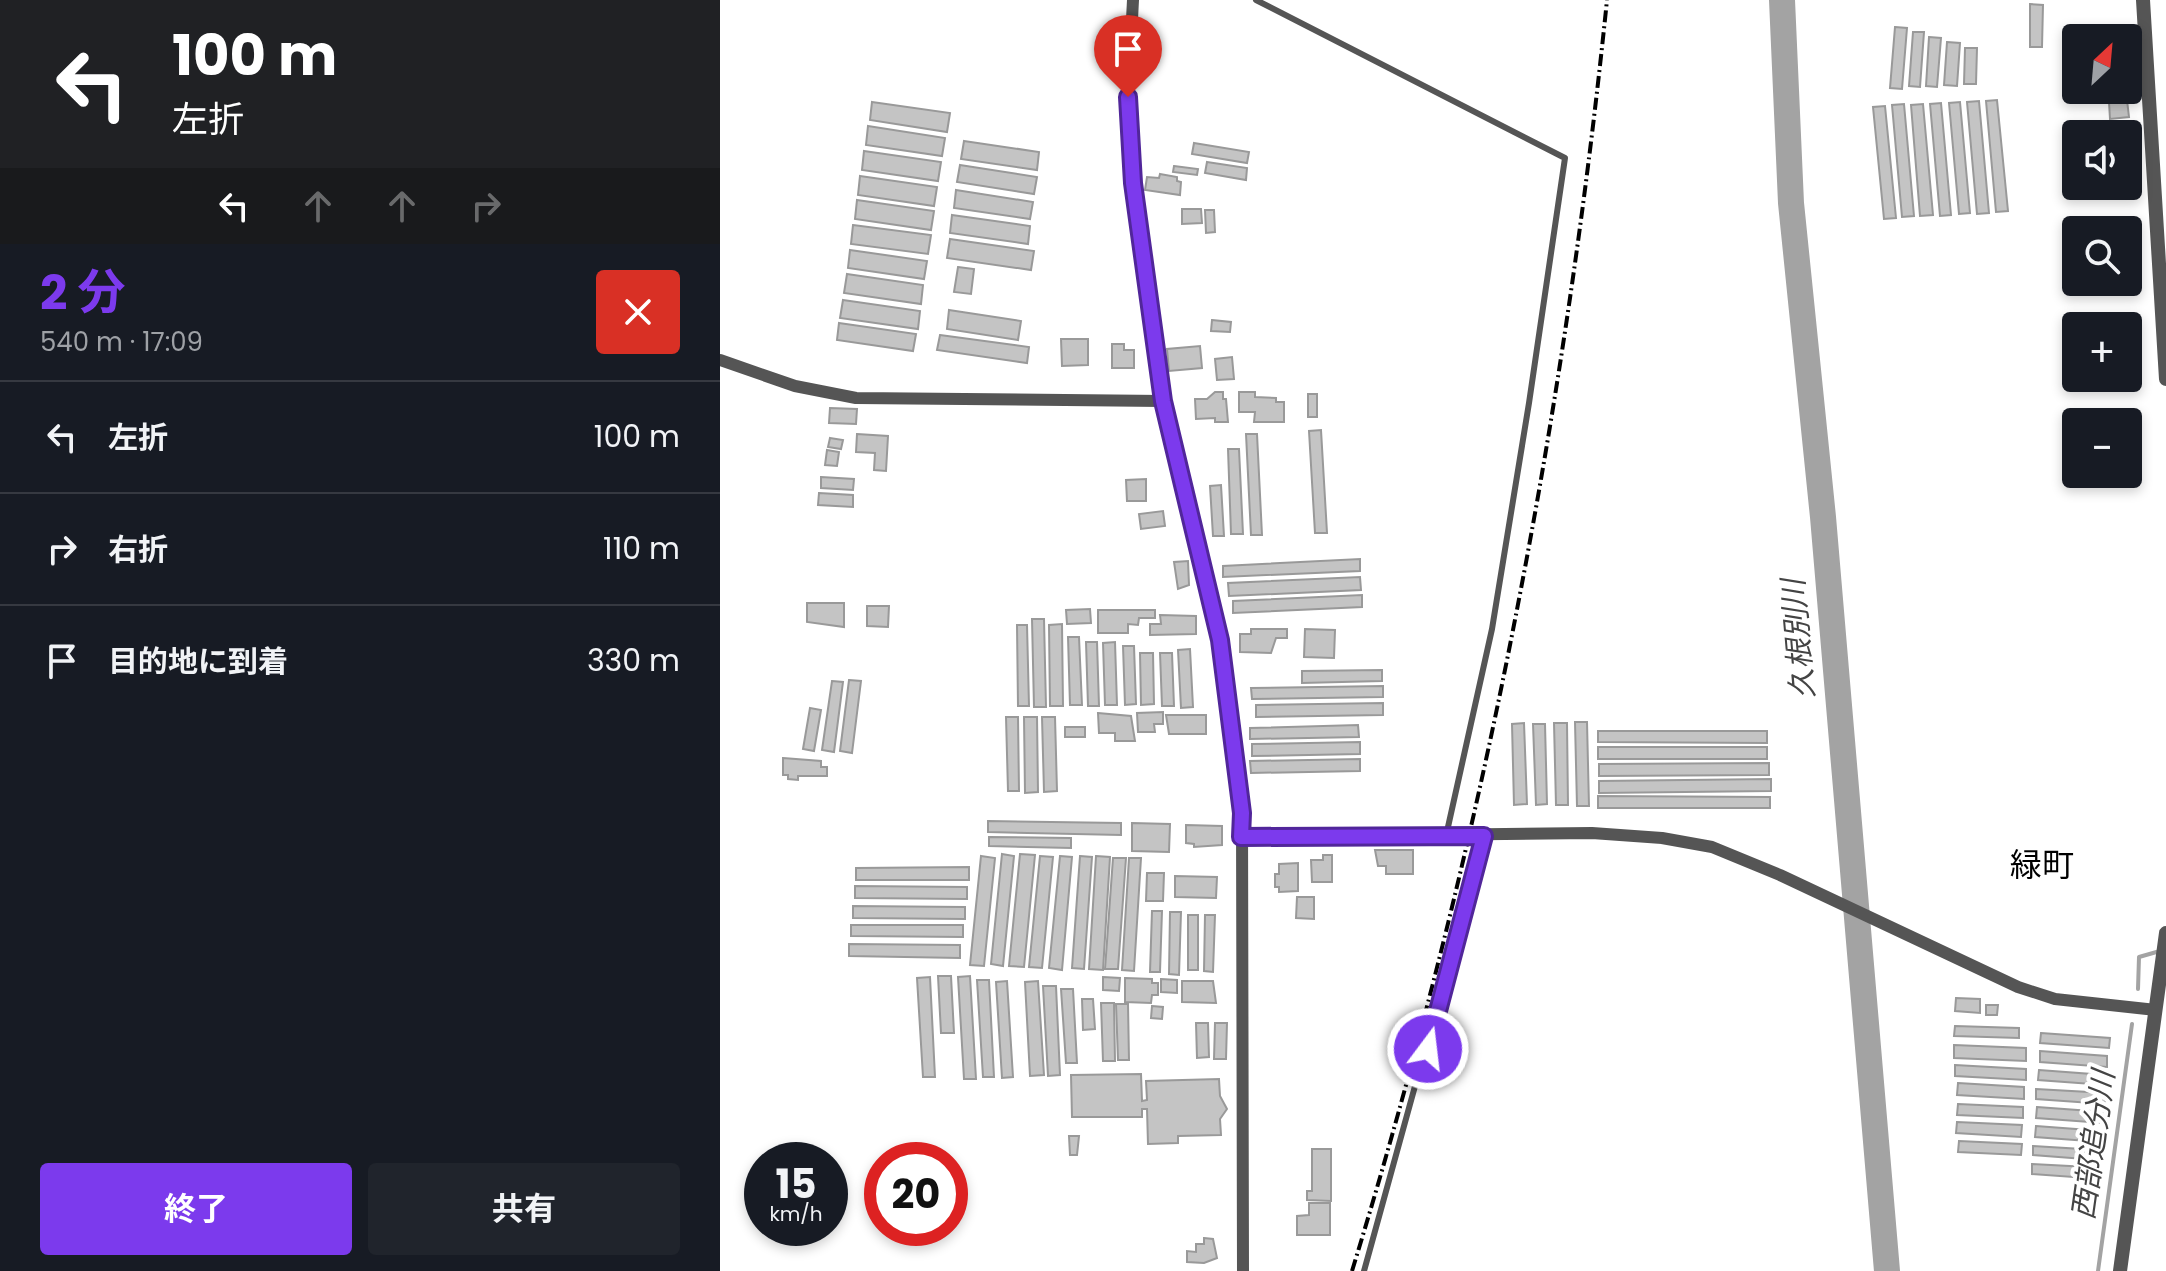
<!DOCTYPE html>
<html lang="ja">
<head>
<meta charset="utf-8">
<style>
	body { margin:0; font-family:Poppins,"Noto Sans JP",sans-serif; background:#20242c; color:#f1f3f6; height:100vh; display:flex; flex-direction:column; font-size:30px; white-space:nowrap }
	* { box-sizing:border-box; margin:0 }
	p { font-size:26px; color:#9ea1a6 }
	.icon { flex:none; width:44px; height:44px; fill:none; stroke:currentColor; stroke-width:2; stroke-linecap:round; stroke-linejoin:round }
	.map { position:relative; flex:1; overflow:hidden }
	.side { display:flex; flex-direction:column; background:#171b24; width:720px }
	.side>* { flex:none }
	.top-card { background:#202124; color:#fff; overflow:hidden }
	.needle { width:52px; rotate:26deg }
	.buttons { position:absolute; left:1342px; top:24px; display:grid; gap:16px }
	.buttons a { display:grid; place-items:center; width:80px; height:80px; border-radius:8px; background:#171b24; box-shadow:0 4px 12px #0003; font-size:40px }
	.speed { position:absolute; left:24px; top:1142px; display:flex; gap:16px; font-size:40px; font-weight:700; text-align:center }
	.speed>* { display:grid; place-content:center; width:104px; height:104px; border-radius:50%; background:#171b24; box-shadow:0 4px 12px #0003; line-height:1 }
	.speed small { font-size:20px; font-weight:400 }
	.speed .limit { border:12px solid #d22; background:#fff; color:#111 }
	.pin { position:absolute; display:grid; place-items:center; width:68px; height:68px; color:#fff; margin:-82px -34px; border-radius:50% 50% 50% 0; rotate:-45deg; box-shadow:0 0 8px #0007 }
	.pin .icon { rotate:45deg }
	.me { position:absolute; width:88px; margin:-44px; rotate:15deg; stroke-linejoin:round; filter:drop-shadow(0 0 6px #0008) }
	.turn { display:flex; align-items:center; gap:28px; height:168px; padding:0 40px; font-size:36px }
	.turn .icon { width:104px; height:104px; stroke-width:2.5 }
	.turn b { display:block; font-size:56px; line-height:68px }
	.lanes { display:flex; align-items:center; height:76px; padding:0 40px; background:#0003; justify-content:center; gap:40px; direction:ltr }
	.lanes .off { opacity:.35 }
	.round { display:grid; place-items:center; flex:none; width:84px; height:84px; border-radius:8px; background:#20242c }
	.overview { display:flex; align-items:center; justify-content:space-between; height:136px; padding:0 40px }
	h1 { font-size:48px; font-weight:700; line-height:60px; color:#7c3aed }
	.action { display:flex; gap:16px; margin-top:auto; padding:16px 40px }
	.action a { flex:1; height:92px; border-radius:8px; background:#7c3aed; color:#fff; font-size:32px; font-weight:700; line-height:92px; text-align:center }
	.action a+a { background:#20242c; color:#f1f3f6 }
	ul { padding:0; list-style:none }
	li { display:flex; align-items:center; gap:24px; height:112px; padding:0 40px; border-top:2px solid #363941 }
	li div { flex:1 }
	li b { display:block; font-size:30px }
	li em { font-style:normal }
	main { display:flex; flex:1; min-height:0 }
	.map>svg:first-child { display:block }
</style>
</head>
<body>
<main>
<section class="side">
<div class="top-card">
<div class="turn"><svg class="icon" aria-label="left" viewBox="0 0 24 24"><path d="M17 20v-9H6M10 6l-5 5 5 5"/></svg><div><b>100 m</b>左折</div></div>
<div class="lanes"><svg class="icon" aria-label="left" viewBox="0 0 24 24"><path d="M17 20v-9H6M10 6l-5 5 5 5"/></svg><svg class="icon off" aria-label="ahead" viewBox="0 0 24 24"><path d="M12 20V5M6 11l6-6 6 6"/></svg><svg class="icon off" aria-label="ahead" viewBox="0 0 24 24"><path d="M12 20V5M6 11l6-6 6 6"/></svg><svg class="icon off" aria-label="right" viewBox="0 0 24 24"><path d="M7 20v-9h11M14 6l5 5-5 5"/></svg></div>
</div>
<div class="overview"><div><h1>2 分</h1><p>540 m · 17:09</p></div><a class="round" style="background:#d93025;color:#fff"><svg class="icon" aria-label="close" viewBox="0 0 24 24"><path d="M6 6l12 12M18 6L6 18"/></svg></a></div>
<ul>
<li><svg class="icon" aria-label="left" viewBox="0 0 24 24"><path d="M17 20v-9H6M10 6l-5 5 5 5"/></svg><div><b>左折</b></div><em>100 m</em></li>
<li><svg class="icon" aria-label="right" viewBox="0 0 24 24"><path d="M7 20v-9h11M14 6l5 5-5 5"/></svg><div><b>右折</b></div><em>110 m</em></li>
<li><svg class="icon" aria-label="arrive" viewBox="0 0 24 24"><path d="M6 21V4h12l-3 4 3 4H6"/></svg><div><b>目的地に到着</b></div><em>330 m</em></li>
</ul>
<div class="action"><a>終了</a><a>共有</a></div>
</section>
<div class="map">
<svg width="1446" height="1271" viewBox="0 0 1446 1271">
	<rect width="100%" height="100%" fill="#fff"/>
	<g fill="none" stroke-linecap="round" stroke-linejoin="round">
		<g stroke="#a3a3a3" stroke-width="4">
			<polyline points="1418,989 1419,957 1440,951"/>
			<polyline points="1378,1271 1412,1024"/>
		</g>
		<polyline stroke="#a3a3a3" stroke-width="26" points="1062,0 1071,203 1103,517 1167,1271"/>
	</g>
	<g fill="#c4c4c4" stroke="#999" stroke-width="2">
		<polygon points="1310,4 1323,5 1322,47 1310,47"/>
		<polygon points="1175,27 1187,28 1182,89 1170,88"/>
		<polygon points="1193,32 1204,32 1200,87 1189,86"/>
		<polygon points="1209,37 1221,38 1217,87 1206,86"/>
		<polygon points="1227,42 1240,43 1237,86 1224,85"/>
		<polygon points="1245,48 1257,48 1256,84 1244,84"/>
		<polygon points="1277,100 1288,211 1276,212 1266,101"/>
		<polygon points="1407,100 1409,117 1390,119 1389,102"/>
		<polygon points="1259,101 1269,213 1257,214 1247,102"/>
		<polygon points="152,102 230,113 227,132 150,120"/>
		<polygon points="1240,102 1250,213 1239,214 1229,103"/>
		<polygon points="1221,103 1231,215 1220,216 1210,104"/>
		<polygon points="1184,104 1194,216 1182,217 1172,105"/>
		<polygon points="1203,104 1213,215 1200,216 1191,105"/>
		<polygon points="1165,106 1176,218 1164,219 1153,107"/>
		<polygon points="148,126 225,138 222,156 146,145"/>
		<polygon points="244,141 319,152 317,170 241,159"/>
		<polygon points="474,143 529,152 527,163 472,154"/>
		<polygon points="144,151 221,162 218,181 142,170"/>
		<polygon points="487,162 527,168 526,180 485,173"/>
		<polygon points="240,165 317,177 314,194 237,182"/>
		<polygon points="454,166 478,169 477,175 453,172"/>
		<polygon points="440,174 457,177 457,181 461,182 460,195 425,190 427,177 439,178"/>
		<polygon points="140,176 217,187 214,206 138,195"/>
		<polygon points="236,190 313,202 310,219 234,208"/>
		<polygon points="137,200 214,211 211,230 135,219"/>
		<polygon points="462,209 481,209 482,223 462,224"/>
		<polygon points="485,210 494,210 495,232 486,233"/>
		<polygon points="232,215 310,226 308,244 230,233"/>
		<polygon points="133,225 211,235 208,254 131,244"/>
		<polygon points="230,239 314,251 311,270 227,258"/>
		<polygon points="130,250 207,261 204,279 128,268"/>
		<polygon points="238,267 254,269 251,294 234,292"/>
		<polygon points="127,274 203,285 201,304 124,293"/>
		<polygon points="123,300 200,311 198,329 120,318"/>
		<polygon points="229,310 301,321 298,340 227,329"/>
		<polygon points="492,320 511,322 510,332 491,331"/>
		<polygon points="119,323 196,334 193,351 117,340"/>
		<polygon points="220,335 309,347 307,363 217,350"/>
		<polygon points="341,339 368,339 368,365 342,366"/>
		<polygon points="392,344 404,344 404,350 414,350 414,368 392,368"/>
		<polygon points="480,346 482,368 449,371 447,349"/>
		<polygon points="512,357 514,379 497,380 495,359"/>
		<polygon points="495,392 503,392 503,399 506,399 508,422 495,422 495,418 476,419 475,399 487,399"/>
		<polygon points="519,392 535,392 535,397 556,398 556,402 564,402 564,422 534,422 535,412 519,412"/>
		<rect x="588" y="394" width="9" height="23"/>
		<polygon points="110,408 137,409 136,424 109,423"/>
		<polygon points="601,430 607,533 595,533 589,431"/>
		<polygon points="137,434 168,436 166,471 154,470 155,453 136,452"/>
		<polygon points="526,434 537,434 542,535 531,535"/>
		<polygon points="110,438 123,440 121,449 108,447"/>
		<polygon points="508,449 519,449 523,534 511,534"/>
		<polygon points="107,450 119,452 117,466 105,465"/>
		<polygon points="101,477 134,479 133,490 101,488"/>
		<polygon points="426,479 426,501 407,501 406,480"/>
		<polygon points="501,485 504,536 493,536 490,486"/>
		<polygon points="99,493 133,495 133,507 98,505"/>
		<polygon points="443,511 445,526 421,529 419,514"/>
		<polygon points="640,559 640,571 503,577 503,566"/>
		<polygon points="468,561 469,585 458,589 454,562"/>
		<polygon points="640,577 641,590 509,596 508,583"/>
		<polygon points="642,595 642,607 513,613 513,601"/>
		<polygon points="87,603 124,603 124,627 87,622"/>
		<polygon points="147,606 169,606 168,627 147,626"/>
		<polygon points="370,609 371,623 347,624 346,610"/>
		<polygon points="378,610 435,610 435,618 419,618 418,625 408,624 408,633 378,633"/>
		<polygon points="440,615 476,616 476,634 430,635 430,624 441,624"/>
		<polygon points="312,619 324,619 326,707 314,707"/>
		<polygon points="342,624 343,706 330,706 329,625"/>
		<polygon points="297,625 307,625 309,706 298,706"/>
		<polygon points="531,629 567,629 567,638 556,638 551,653 520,652 520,634 531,634"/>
		<polygon points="585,629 615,630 614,658 584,657"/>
		<polygon points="348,637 359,637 362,705 350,705"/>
		<polygon points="366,642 377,642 379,706 368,706"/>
		<polygon points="395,642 397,705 385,705 383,643"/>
		<polygon points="403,646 414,646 416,704 405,705"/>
		<polygon points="470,649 473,707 461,708 458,650"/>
		<polygon points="420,653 433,653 434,704 421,705"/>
		<polygon points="440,653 452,653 454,706 442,706"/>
		<polygon points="662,670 662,681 582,683 582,671"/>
		<polygon points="129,680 141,681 132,753 120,751"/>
		<polygon points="112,681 123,682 114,752 102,750"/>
		<polygon points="663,686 663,697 532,699 531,688"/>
		<polygon points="663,703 663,715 536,717 536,705"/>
		<polygon points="90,708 101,710 94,751 83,749"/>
		<polygon points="443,712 443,724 434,724 435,732 418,732 417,713"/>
		<polygon points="378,713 411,716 415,741 395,741 395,733 379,733"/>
		<polygon points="446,715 486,715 486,734 449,734"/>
		<polygon points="286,717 298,717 299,791 288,791"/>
		<polygon points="304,717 317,717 318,792 305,793"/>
		<polygon points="322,717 335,717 337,791 324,792"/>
		<polygon points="855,722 867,722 869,806 857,806"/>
		<polygon points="804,723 807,804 794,805 792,724"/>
		<polygon points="834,723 847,723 848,805 836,805"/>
		<polygon points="813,724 825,724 827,804 816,805"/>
		<polygon points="638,725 639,737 530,739 530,728"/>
		<rect x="345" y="727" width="20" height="10"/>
		<polygon points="878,731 1047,731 1047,743 878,742"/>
		<polygon points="640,742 640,754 532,756 532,744"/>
		<rect x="878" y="747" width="169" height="12"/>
		<polygon points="63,758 101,761 101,767 107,767 107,776 78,776 78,780 68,779 68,775 63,775"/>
		<polygon points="640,759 640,771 531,773 530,761"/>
		<polygon points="1049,763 1049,775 879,776 879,764"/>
		<polygon points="1051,779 1051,791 879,793 879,781"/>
		<polygon points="878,796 1050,797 1050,808 878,808"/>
		<polygon points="268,821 401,823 401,835 268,832"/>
		<polygon points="412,823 450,824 449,852 412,851"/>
		<polygon points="466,825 502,826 502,845 474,847 474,844 466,843"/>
		<polygon points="269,837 351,838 351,848 269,846"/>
		<polygon points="655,850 693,850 693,874 666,874 666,866 658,866"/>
		<polygon points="282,854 294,856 283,966 271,964"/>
		<polygon points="300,854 315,855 304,967 289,966"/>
		<polygon points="603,855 612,855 612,882 592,882 591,860 603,860"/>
		<polygon points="261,856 275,858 264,966 250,965"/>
		<polygon points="320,856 333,857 322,968 309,967"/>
		<polygon points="340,856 352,857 342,970 329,968"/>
		<polygon points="360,856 372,857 364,969 352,968"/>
		<polygon points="376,856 390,857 383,970 369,969"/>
		<polygon points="393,858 406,858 398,969 385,969"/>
		<polygon points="409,858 421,858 414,971 402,970"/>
		<polygon points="578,863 578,891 559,892 559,887 555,887 555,874 559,874 559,864"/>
		<polygon points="249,867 249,880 136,880 136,868"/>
		<polygon points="427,873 444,873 443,901 426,901"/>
		<polygon points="455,876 497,877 496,898 455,897"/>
		<polygon points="135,886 247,887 247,899 135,898"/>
		<polygon points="577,897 594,897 594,919 576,918"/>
		<polygon points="133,906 245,907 245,919 133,918"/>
		<polygon points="432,911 442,911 440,972 430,972"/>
		<polygon points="450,912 461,912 459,975 449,974"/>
		<rect x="468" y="915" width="10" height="55"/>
		<polygon points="485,915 495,915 493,972 484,971"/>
		<polygon points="131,925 243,925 243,937 131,936"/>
		<polygon points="129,944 240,945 240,958 129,956"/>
		<polygon points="218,976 231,976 234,1033 221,1033"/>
		<polygon points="250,976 256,1079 244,1079 238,977"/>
		<polygon points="210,977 215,1077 203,1077 197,978"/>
		<polygon points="383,977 400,978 399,991 383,990"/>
		<polygon points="405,978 432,979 432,983 438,983 438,995 432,995 431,1003 405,1002"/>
		<polygon points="441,979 457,980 457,993 441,992"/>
		<polygon points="257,980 269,980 274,1077 263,1077"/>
		<polygon points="287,981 293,1077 282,1078 276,982"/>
		<polygon points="318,981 324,1075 310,1076 305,982"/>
		<polygon points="462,981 493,981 496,1003 462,1002"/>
		<polygon points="323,986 336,986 340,1075 328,1076"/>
		<polygon points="341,989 353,989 357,1063 346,1063"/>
		<polygon points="1236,998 1260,999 1260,1013 1235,1011"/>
		<polygon points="362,999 373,999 375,1029 363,1030"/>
		<polygon points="381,1003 394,1003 395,1061 383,1061"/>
		<polygon points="396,1004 408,1004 409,1060 398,1060"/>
		<polygon points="1266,1005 1278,1005 1277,1015 1266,1015"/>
		<polygon points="432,1006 443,1007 442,1019 431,1018"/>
		<polygon points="476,1023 488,1023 489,1057 477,1058"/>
		<polygon points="495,1023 507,1023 506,1059 494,1059"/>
		<polygon points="1235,1026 1299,1028 1299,1038 1234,1036"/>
		<polygon points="1321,1033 1390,1038 1389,1048 1320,1043"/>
		<polygon points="1234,1045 1306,1048 1306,1061 1234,1058"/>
		<polygon points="1320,1051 1387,1056 1387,1067 1320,1062"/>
		<polygon points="1235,1065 1306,1069 1306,1080 1235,1076"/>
		<polygon points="1319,1070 1385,1075 1385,1085 1318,1080"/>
		<polygon points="421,1074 422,1101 427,1100 426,1081 499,1079 500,1096 507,1109 500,1119 501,1135 458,1136 458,1143 428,1144 427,1109 422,1109 422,1117 352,1117 351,1075"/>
		<polygon points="1238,1083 1304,1087 1304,1099 1237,1095"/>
		<polygon points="1316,1089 1386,1093 1385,1104 1316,1099"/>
		<polygon points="1238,1104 1303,1107 1303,1118 1237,1115"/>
		<polygon points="1317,1107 1384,1112 1383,1123 1316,1118"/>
		<polygon points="1237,1122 1302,1125 1301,1137 1236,1133"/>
		<polygon points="1316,1126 1382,1131 1381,1142 1315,1137"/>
		<polygon points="349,1136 359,1136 357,1155 350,1155"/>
		<polygon points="1239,1141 1302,1144 1301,1155 1238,1152"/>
		<polygon points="1313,1146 1378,1150 1377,1160 1313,1155"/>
		<polygon points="592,1149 611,1149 611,1201 587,1200 587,1191 592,1191"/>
		<polygon points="1312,1164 1368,1167 1367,1178 1312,1174"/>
		<polygon points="589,1203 610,1203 610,1235 577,1235 577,1216 589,1215"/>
		<polygon points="484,1238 493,1239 497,1258 484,1263 467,1262 467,1251 476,1252 476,1244 484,1244"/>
	</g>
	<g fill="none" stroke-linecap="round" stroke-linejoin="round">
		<g stroke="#555" stroke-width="6">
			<polyline points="536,0 845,158 809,403 772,629 726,836"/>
			<polyline points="644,1271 764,836"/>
		</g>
		<g stroke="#555" stroke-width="12">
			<polyline points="413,0 408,97 422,252 443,401 500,640 522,813 523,1271"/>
			<polyline points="0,360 75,386 136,398 443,401"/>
			<polyline points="521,837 872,833 942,838 992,847 1060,875 1298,987 1335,999 1436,1010"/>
		</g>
		<g stroke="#555" stroke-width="14">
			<polyline points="1423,0 1446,379"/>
			<polyline points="1400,1271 1446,933"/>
		</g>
		<path stroke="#000" stroke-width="4" stroke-dasharray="12 4 2 4" stroke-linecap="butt" d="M632,1271C759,858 843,430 887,0"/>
	</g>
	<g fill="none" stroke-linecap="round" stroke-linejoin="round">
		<g stroke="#51269a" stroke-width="20">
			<polyline id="route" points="408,97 413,183 443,401 500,640 522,813 521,837 764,836 708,1049"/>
		</g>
		<use href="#route" stroke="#7c3aed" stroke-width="14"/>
	</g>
	<g text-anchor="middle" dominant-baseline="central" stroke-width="8" stroke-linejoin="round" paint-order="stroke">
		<g font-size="30" font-style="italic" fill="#444" stroke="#fff">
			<text transform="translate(1078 639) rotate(-95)">久根別川</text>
			<text transform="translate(1373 1145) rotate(-82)">西部追分川</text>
		</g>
		<g font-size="32" fill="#000" stroke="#fff">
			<text x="1322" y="864">緑町</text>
		</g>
	</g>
</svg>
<div class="buttons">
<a><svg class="needle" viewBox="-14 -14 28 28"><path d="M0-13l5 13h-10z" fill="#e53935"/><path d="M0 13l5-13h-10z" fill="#9ea1a6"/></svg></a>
<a><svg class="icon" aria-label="sound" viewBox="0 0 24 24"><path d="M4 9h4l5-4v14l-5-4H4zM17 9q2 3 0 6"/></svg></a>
<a><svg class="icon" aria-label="search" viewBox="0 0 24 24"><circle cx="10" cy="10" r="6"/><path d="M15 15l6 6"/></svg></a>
<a>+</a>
<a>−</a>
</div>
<div class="speed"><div>15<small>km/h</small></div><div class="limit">20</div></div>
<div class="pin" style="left:408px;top:97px;background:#d93025"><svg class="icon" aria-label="arrive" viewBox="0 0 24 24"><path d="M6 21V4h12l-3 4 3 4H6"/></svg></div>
<svg class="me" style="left:708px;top:1049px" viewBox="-20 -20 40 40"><circle r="17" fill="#7c3aed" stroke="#fff" stroke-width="3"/><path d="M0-11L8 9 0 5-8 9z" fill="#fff"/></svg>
</div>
</main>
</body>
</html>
